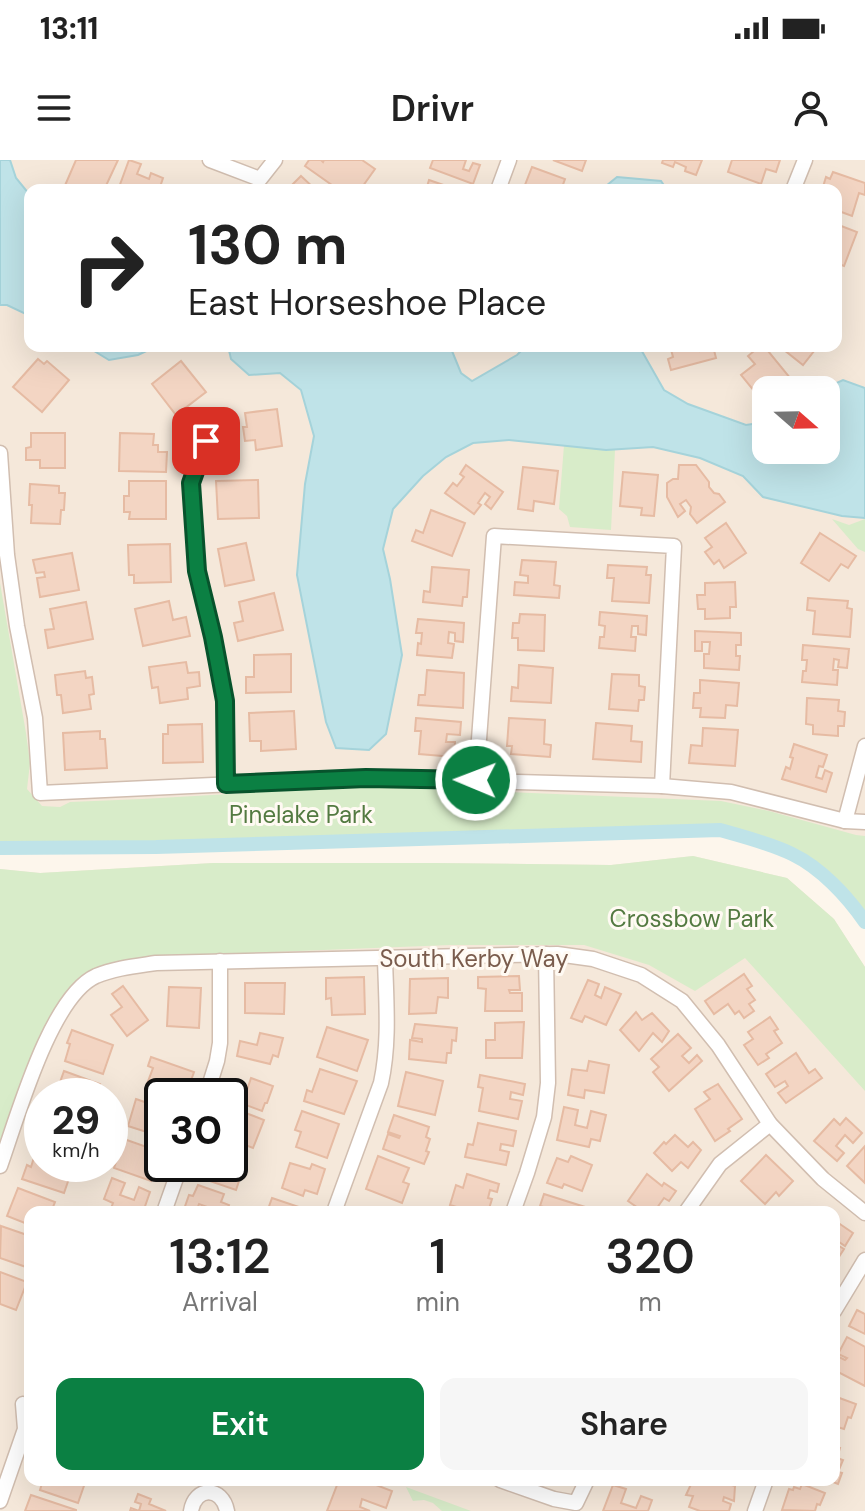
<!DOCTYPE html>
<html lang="en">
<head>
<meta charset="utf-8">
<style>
	body { margin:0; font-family:"DM Sans",sans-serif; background:#f6f6f6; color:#222; height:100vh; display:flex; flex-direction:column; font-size:30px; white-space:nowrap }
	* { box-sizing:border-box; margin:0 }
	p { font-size:26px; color:#767676 }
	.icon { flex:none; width:44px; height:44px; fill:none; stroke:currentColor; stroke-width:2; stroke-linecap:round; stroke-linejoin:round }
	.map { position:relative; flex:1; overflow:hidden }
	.details { position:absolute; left:24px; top:1046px; width:816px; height:280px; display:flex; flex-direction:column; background:#fff; border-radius:16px; box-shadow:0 8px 32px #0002 }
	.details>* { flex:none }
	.top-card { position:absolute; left:24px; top:24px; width:818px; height:168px; border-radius:16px; box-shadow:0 8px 32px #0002; background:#fff; color:#222; overflow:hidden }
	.needle { width:52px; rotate:110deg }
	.buttons { position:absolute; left:752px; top:216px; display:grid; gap:16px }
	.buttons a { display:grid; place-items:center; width:88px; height:88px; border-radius:16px; background:#fff; box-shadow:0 8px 32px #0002; font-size:40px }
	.speed { position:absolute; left:24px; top:918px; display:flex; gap:16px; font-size:40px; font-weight:700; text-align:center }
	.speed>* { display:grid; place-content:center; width:104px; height:104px; border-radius:50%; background:#fff; box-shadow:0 8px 32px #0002; line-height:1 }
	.speed small { font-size:20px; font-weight:400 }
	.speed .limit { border:4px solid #111; border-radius:12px; background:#fff; color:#111 }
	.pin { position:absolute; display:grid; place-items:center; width:68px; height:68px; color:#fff; margin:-34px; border-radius:16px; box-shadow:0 4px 12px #0006 }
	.me { position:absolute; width:88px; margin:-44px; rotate:271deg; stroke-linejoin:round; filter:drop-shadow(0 0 6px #0008) }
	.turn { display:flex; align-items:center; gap:28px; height:168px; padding:0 32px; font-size:36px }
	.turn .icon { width:104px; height:104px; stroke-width:2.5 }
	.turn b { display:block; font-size:56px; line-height:68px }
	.eta { display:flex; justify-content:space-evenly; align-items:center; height:136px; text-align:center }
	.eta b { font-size:48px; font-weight:600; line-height:56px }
	.button { display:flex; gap:16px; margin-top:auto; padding:16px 32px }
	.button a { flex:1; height:92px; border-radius:16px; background:#0b8043; color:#fff; font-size:32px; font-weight:600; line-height:92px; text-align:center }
	.button a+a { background:#f6f6f6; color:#222 }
	.status { display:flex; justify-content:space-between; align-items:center; height:56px; padding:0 40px; background:#fff; direction:ltr }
	.status svg { height:22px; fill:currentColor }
	header { display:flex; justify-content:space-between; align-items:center; height:104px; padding:0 32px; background:#fff; font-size:36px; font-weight:600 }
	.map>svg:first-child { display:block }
</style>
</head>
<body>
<div class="status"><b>13:11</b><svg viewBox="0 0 49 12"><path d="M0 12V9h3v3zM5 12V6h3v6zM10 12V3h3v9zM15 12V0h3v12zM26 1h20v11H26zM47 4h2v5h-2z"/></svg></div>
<header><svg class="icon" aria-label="menu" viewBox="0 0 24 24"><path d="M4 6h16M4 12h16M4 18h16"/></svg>Drivr<svg class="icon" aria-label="person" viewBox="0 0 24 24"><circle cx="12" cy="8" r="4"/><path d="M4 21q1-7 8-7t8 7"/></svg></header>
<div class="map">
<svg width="865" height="1351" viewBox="0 0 865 1351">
	<rect width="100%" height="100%" fill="#fdf6ec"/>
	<g fill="#f5e8da" fill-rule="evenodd">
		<path d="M0,0H865V762L839,727L792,691L720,670L678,669L257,681L0,684ZM30,30H836V186H30ZM766,230H826V290H766Z"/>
		<path d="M693,696L787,718L834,759L865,807V1351H0V709L40,713L213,703H434L611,705ZM42,936H110V1004H42ZM162,936H230V1004H162ZM30,1052H834V1320H30Z"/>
	</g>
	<g fill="#d8ecc9">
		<polygon points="564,285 615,290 611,370 570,367 567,356 559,349"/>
		<polygon points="832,359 849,365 865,359 865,392 858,389"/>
		<path d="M0,423L26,573L30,603L27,629L42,646L60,647L70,642L142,639L297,630L388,627L721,641L769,651L856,675L865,676V758C829,712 781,675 721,669C707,668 692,669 678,669L60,686L0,684Z"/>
		<polygon points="693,696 787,718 834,759 865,807 865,931 745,798 695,831 649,805 584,785 450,785 174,796 91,811 47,867 0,988 0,709 40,713 213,703 434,703 611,705"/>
		<polygon points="406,1327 471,1351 442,1351 433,1343 424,1340 413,1341"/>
	</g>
	<g fill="#bfe3e8" stroke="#a5d3da" stroke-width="2">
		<polygon points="0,0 10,0 16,18 30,35 30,156 7,145 0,145"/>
		<polygon points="617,17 661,21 667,30 601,30"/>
		<polygon points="86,186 157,186 138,195 109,200"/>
		<polygon points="228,186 450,186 461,213 472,221 517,195 526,186 639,186 664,230 688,244 746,265 766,262 766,290 826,290 826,230 821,230 843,220 865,228 865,358 842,356 763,337 743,316 700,298 653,287 606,290 509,280 473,283 446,297 423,316 393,349 383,389 390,419 402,495 386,574 369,590 336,588 326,562 297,415 305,324 314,276 301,230 280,213 249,215 231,199"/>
	</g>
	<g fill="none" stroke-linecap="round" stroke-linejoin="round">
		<path stroke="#bfe3e8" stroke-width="14" d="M0,688L156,687L720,670C745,677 769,683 792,694C821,708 847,736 865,762"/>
	</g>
	<g fill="#f3d5c3" stroke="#e6bba3" stroke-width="2">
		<polygon points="76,0 118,0 104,30 63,30"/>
		<polygon points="129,0 141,4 137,14 149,19 151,13 163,18 159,30 118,30"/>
		<polygon points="309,0 321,0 323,2 324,0 362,0 375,9 360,30 339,30 305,6"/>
		<polygon points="433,0 466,0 463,9 469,11 473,3 480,5 473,24 430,8"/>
		<polygon points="553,0 586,0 582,11"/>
		<polygon points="663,0 702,0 696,15 685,11 686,7 675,2 673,7 662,3"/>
		<polygon points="732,0 780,0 776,12 766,9 761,24 728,12"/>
		<polygon points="532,7 565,19 561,30 523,30"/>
		<polygon points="833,12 865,23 865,35 859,33 852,56 836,50 836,30 822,30 826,17 830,19"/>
		<polygon points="301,16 316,30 294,30 296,28 292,25"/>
		<polygon points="429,20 458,30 426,30"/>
		<polygon points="836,64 857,72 844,106 836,103"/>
		<polygon points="666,186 698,186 700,191 703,190 702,186 713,186 716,198 671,210 668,199 673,197 670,186 666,187"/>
		<polygon points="760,186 764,186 791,219 777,230 766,230 766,240 763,242 741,215 755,204 748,196"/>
		<polygon points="779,186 818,186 803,205"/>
		<polygon points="38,199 44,204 47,201 69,220 42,252 13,227"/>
		<polygon points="181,201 206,232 176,255 152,224"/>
		<polygon points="277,249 282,286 256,290 255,280 245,281 243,267 247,267 245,253"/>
		<polygon points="31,273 65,273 65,308 40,308 40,300 26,300 26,288 31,287"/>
		<polygon points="120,273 154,274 153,285 158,285 158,292 167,292 166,312 119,311"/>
		<polygon points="466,305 503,332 491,349 485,344 490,337 485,333 478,343 481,345 474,354 445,333 453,323 457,326 464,317 460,314"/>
		<polygon points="679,305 696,305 709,322 709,327 714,333 719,334 725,342 697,363 690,354 691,347 686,340 680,344 685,351 678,357 667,337 667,323 673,319 678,319"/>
		<polygon points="523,307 558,311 554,344 534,341 533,351 518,349"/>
		<polygon points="623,312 658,315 654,356 641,355 642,348 620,346"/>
		<polygon points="258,320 259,358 218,359 216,321"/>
		<polygon points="129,321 166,321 166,359 129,359 130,352 124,352 124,336 129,336"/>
		<polygon points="30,324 59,326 59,333 65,333 64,350 61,350 60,364 31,363 32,345 29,345"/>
		<polygon points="431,350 465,363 452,396 412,381 416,370 423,373"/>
		<polygon points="726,363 746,393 724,408 719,400 714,404 705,392 712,387 705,378"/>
		<polygon points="820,373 856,396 848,408 841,404 829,421 801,403"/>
		<polygon points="246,383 254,420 225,426 218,389"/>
		<polygon points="170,384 171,422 134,423 134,415 129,415 128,385"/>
		<polygon points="72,393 79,430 40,437 37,418 45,417 44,412 36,413 33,400"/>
		<polygon points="522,400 556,402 554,425 560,426 559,438 514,435 515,422 528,423 528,416 520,415"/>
		<polygon points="608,405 647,407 646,415 651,415 649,443 612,441 614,418 607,418"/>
		<polygon points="432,407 469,410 467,437 463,437 462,446 423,442 424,431 430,432"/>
		<polygon points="735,422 736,447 730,447 730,458 705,459 705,449 698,449 697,435 705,435 705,423"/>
		<polygon points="274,433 283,470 238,481 234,463 243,461 239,442"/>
		<polygon points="808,438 848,441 847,448 852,449 850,477 813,474 815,451 807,450"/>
		<polygon points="169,441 173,460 186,457 190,476 143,486 135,449"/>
		<polygon points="86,442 93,479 48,488 45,470 54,469 50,449"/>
		<polygon points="600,452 647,456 646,475 638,474 638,466 632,466 631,477 636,477 635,491 599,488 600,477 604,477 605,466 599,465"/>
		<polygon points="520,454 545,455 544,491 518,490 518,478 512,478 513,463 519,463"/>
		<polygon points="418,459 464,463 463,482 455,481 455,473 449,472 448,483 454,484 452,498 417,495 418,483 421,484 422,473 416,473"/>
		<polygon points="695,471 741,473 741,485 736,485 736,496 740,496 739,510 704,508 704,494 709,494 710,482 702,482 702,491 695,491"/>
		<polygon points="803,485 849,489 847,508 838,507 839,500 834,499 833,510 838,510 837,525 802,522 803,511 806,511 807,500 802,500"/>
		<polygon points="291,494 291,532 246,533 246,517 254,517 254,495"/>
		<polygon points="186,502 188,513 199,512 200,526 187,528 188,539 160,543 158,527 152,528 149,507"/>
		<polygon points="519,505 553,508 551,543 511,541 512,527 518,528"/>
		<polygon points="427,510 464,513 463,548 418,545 419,535 425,535"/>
		<polygon points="85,511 86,518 92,517 94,534 89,535 91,549 63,553 61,535 57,535 55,515"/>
		<polygon points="612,514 639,515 639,526 645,527 644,540 639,540 638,551 609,549"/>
		<polygon points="700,520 739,523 737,546 726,545 725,558 700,557 701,548 693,548 694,533 700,533"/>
		<polygon points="807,538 839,540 838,551 845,552 844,566 838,566 838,576 813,574 813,565 806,564"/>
		<polygon points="294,551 296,589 261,591 261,581 250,581 249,553"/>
		<polygon points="416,558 461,562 460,575 447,574 446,582 455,582 454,597 419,594 421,571 415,571"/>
		<polygon points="509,558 545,560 544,584 551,585 550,597 511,594 512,586 507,586"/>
		<polygon points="596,563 632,566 631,581 642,582 641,602 593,599"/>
		<polygon points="202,564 203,602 163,603 163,574 168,574 168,565"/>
		<polygon points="703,568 738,570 735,606 689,603 691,585 702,586"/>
		<polygon points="100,571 100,579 105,579 107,608 65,610 63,573"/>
		<polygon points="794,584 827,595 823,607 819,606 816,617 822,619 825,610 832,613 826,632 782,619 786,607 790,609 793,598 790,597"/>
		<polygon points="744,814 752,826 747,829 755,840 749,844 754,851 744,858 739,851 735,854 728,844 714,854 705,841"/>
		<polygon points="519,816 520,830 509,830 510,833 522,833 522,851 485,851 486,829 478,828 478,817"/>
		<polygon points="364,817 365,854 332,855 331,838 326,839 326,818"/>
		<polygon points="448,818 448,838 438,837 436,853 409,854 410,819"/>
		<polygon points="588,820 599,824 595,835 601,838 605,827 621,834 606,865 585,856 582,862 571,858"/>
		<polygon points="245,823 285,823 284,854 245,853"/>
		<polygon points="123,826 148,860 127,876 111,855 122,847 112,834"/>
		<polygon points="169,827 201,828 199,868 167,866"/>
		<polygon points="636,852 642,860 652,853 669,871 662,882 653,873 639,891 620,870"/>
		<polygon points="770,857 778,869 774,871 782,883 766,894 769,898 758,905 744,885 753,879 748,872"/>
		<polygon points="524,862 522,898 486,898 486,880 495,880 495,863"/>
		<polygon points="415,864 457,868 456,881 452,880 451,893 447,893 446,903 409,899 410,880 422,882 422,879 412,878"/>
		<polygon points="327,867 368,880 357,911 317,897"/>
		<polygon points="72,870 113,885 103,914 65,901 70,884 67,883"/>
		<polygon points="260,873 283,878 278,897 273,895 270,904 237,896 240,881 257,885"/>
		<polygon points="678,874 691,888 682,896 689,903 697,895 702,901 669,931 653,912 659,907 651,899"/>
		<polygon points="796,893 809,913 815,909 822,918 786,943 778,933 788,926 785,921 775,927 766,914"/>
		<polygon points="151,897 194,912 189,926 173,920 169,932 147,924 153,908 148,906"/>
		<polygon points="589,901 609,905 604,933 585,930 584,938 568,935 572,909 587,911"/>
		<polygon points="320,909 357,921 344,954 304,941 307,930 312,932"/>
		<polygon points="64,911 100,924 96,936 55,936"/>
		<polygon points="406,912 443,921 435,955 398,946"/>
		<polygon points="480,915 525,924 523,935 511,932 510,939 522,941 518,959 479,951 483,928 478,927"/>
		<polygon points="251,918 273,926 267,943 265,943 262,951 230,939 230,936 227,936 231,924 247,930"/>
		<polygon points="718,924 742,959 728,969 730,971 715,981 695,949 710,939 704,932"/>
		<polygon points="136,939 156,946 154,959 162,962 162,977 128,966"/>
		<polygon points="230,947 264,960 253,988 240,983 245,969 232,964 230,968"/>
		<polygon points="564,947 578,950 575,965 587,968 591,951 606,955 600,981 591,979 589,987 557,980"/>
		<polygon points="302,951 339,964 327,998 296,987 301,972 295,970"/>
		<polygon points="394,955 429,967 426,977 430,979 426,991 429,992 424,1004 383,989 388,974 399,978 400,976 388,972"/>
		<polygon points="846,958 862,973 853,983 845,975 836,986 844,993 837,1001 814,981 834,959 840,965"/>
		<polygon points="478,963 516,971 513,986 501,984 500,990 509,992 506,1005 465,997 468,984 473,985"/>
		<polygon points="675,975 688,987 693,982 701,990 688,1008 681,1002 672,1011 654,993 664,982 666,984"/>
		<polygon points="124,979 161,992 151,1021 114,1008"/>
		<polygon points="865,986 865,1023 847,1006"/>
		<polygon points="36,991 42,993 42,1004 74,1004 64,1033 22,1019 27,1005 31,1007"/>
		<polygon points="230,994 246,1000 236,1030 198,1017 203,1004 230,1004"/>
		<polygon points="766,995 793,1021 779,1036 776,1032 765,1044 741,1021"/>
		<polygon points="378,996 409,1008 403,1022 409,1024 402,1043 366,1029"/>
		<polygon points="571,996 592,1005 582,1031 564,1024 562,1028 547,1023 557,998 568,1002"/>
		<polygon points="290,1003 310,1009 312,1004 325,1009 317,1034 305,1030 303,1036 282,1028"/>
		<polygon points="467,1014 499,1024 497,1032 490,1030 488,1038 492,1039 488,1052 473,1052 450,1045 456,1025 463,1028"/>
		<polygon points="647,1014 662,1026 664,1023 676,1031 669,1041 664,1038 654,1052 644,1052 628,1041"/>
		<polygon points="112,1018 125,1023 120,1035 134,1040 139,1027 150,1032 143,1052 110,1051 113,1043 104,1039"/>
		<polygon points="198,1025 224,1034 221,1042 229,1045 227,1052 212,1052 213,1049 199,1044 196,1052 183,1052 189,1035 193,1036"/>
		<polygon points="18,1028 55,1042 51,1052 30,1052 30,1065 7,1056"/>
		<polygon points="544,1034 585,1047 583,1052 549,1052 550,1049 540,1046"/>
		<polygon points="272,1038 308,1050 307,1052 267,1052"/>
		<polygon points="834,1060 853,1073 845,1086 836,1080 834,1083 844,1089 835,1103 834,1102"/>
		<polygon points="1,1066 30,1076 29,1108 0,1098"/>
		<polygon points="0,1112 27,1122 16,1150 0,1144"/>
		<polygon points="857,1150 865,1154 865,1174 849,1166"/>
		<polygon points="847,1177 865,1187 865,1226 834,1210 834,1202 837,1196 845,1200 847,1198 838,1194"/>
		<polygon points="834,1236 856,1244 851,1258 848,1257 844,1269 834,1266"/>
		<polygon points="834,1286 840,1288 837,1298 843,1300 838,1312 842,1313 838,1324 828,1320 834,1320"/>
		<polygon points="43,1320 86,1320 78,1343 40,1330"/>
		<polygon points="339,1320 363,1320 392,1331 386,1348 362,1339 360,1347 370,1351 327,1351"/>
		<polygon points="693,1320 716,1320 735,1326 734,1341 724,1337 723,1341 731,1344 729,1351 700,1351 689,1347 693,1336 686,1335"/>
		<polygon points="802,1324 825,1333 820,1345 817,1344 815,1351 782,1350 789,1329 793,1330 794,1327 800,1329"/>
		<polygon points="613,1325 626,1329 621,1343 636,1348 641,1336 652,1340 648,1351 603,1351"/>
		<polygon points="138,1334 151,1339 149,1344 166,1351 130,1351 131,1348 139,1351 141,1344 135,1342"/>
		<polygon points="31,1335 76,1350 76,1351 25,1351"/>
	</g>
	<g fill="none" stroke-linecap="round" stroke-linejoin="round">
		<g stroke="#d1beb0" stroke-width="17">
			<g id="street">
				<polyline points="210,0 260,19 275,0"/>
				<polyline points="498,30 509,0"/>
				<polyline points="793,30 805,0"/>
				<polyline points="206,281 191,323 197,411 213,477 225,541 226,624"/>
				<polyline points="0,293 7,395 17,466 35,558 40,633 366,618 662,626 731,632 845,661 865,662"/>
				<polyline points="476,620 494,376 674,386 662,626"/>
				<polyline points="845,661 865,586"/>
				<polyline points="206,936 217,901 220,883 220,801"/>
				<path d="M0,1006C17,959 50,837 96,816C115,808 136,806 156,803L557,794L593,799L641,815L682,841L718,885L770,964L823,1019L865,1053"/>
				<polyline points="164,1052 181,1004"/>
				<path d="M334,1052L381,923C390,881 386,840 385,798"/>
				<polyline points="513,1052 527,1013 544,957 548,923 546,794"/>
				<polyline points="686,1052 720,1004 770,964"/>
				<polyline points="834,1151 865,1100"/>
				<polyline points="500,1320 554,1339 576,1343 587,1320"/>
				<polyline points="0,1341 25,1269 23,1244"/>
				<path d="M191,1351C195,1326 222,1326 227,1351"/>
				<polyline points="755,1351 766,1320"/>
			</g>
		</g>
		<use href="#street" stroke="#fff" stroke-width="14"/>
	</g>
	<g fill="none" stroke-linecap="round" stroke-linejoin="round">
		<g stroke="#07532c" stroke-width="20">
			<polyline id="route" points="206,281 191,323 197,411 213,477 225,541 226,624 366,618 476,620"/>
		</g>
		<use href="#route" stroke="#0b8043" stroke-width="14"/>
	</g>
	<g text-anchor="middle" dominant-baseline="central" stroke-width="6" stroke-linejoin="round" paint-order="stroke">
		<g font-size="24" fill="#537a41" stroke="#fffaf3">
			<text x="301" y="654">Pinelake Park</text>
			<text x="692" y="758">Crossbow Park</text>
		</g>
		<g font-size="24" fill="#7a5c4d" stroke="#fffaf3">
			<text x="474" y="798">South Kerby Way</text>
		</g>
	</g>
</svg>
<div class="buttons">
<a><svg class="needle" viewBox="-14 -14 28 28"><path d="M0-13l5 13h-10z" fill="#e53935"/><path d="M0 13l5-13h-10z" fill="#767676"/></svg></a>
</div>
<div class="speed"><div>29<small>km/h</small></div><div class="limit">30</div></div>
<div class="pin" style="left:206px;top:281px;background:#d93025"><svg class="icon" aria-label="arrive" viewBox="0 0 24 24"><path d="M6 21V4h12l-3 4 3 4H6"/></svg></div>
<svg class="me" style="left:476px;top:620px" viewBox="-20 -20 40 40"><circle r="17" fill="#0b8043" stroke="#fff" stroke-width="3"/><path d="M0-11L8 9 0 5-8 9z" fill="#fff"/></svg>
<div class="top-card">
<div class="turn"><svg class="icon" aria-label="right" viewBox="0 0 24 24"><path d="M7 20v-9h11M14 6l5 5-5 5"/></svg><div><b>130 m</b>East Horseshoe Place</div></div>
</div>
<section class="details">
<div class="eta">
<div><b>13:12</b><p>Arrival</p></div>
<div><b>1</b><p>min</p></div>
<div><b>320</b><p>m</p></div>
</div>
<div class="button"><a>Exit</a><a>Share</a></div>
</section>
</div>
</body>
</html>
